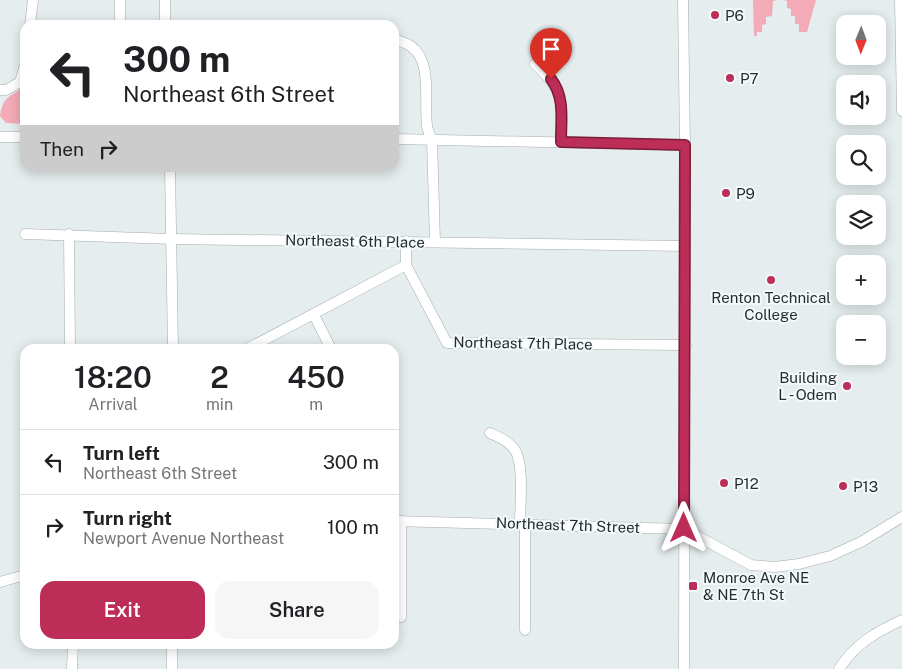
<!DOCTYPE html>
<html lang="en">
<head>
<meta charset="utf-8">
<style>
	body { margin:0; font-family:"Public Sans",sans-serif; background:#f6f6f6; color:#202124; height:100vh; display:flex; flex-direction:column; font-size:19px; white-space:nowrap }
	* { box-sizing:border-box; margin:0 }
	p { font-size:16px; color:#757577 }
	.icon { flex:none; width:28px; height:28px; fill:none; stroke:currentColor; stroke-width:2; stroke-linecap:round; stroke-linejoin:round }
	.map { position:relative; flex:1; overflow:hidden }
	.panel { position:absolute; left:20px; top:344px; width:379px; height:305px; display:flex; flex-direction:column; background:#fff; border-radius:15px; box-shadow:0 2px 12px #0003 }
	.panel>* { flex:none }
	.guide { position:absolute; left:20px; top:20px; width:379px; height:152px; border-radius:15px; box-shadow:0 2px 12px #0003; background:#fff; color:#202124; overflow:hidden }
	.needle { width:32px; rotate:181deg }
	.fabs { position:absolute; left:836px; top:15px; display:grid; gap:10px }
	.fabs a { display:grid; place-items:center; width:50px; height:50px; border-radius:10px; background:#fff; box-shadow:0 2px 12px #0003; font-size:25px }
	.pin { position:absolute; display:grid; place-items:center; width:42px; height:42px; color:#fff; margin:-51px -21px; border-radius:50% 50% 50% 0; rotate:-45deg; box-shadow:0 0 5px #0007 }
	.pin .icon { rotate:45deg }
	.me { position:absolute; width:55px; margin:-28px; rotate:0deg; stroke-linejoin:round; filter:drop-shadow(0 0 4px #0008) }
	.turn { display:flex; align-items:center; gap:18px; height:105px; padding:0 20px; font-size:22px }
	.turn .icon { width:65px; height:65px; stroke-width:2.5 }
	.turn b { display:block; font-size:35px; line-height:42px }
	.then { display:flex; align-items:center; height:48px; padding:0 20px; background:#0003; gap:10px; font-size:19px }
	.eta { display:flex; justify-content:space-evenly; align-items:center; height:85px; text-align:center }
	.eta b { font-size:30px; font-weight:600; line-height:35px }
	.cta { display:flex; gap:10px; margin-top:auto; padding:10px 20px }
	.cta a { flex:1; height:58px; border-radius:15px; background:#bc2d57; color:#fff; font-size:20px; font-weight:600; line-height:58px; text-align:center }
	.cta a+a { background:#f6f6f6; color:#202124 }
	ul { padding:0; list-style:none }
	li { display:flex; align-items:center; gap:15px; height:65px; padding:0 20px; border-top:1px solid #e0e0e0 }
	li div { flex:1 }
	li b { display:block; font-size:19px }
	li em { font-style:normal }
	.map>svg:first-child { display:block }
</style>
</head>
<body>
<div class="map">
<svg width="902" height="669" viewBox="0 0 902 669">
	<rect width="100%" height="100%" fill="#e5edee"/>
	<g fill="#f3acb7">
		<polygon points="753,0 777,0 773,1 772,16 766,17 766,24 762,25 762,32 757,32 757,36 754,36"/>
		<polygon points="783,0 816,0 807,32 799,32 799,24 795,24 795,16 791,16 791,9 787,8 787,1"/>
		<path d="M24,86L25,124L6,123L0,116C3,95 10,98 24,86Z"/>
	</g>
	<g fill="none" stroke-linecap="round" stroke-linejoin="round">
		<g stroke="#a4acad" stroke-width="11">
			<g id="minor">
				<polyline points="683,0 685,145 684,669"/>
				<polyline points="900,0 902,111"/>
				<polyline points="30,25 33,0"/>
				<polyline points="120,25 120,0"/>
				<polyline points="165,25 165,0"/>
				<path d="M394,40C437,46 423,95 427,125C427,130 430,135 432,139L435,242"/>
				<path d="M535,64C567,94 561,100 561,142"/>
				<polyline points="0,90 6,90 20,82 25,65"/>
				<polyline points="0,137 25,137"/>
				<polyline points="394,139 685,145"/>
				<polyline points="170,168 173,349"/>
				<polyline points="25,234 172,239 685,246"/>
				<polyline points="69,234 70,349"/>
				<polyline points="406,265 406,241"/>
				<polyline points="314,315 331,349"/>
				<polyline points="247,349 406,265 447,343 686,345"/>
				<path d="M490,433C500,438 511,442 516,452C524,468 520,505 520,524"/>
				<polyline points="394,521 684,529 751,565 775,567 799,564 830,556 861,542 902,517"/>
				<polyline points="0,582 25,575"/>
				<polyline points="401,617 401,521"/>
				<polyline points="525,630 525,524"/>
				<polyline points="72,669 73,644"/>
				<polyline points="172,669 172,644"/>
				<path d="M839,669C855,644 876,632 902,620"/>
			</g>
		</g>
		<use href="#minor" stroke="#fff" stroke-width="10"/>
	</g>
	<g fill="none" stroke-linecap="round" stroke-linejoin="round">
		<g stroke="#7a1d39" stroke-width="12">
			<path id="route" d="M551,79C565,97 561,120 561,142L685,145L684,528"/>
		</g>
		<use href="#route" stroke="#bc2d57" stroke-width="9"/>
	</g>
	<g fill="#bc2d57" stroke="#f2fafb" stroke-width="2">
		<circle cx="715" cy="15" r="5"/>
		<circle cx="730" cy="78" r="5"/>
		<circle cx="726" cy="193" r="5"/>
		<circle cx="771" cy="280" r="5"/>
		<circle cx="847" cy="386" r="5"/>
		<circle cx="724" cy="483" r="5"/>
		<circle cx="843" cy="486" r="5"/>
		<rect x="688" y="581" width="10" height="10" rx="2.5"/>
	</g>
	<g text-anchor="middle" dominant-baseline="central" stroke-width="4" stroke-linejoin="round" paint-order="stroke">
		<g font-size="15" fill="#292c2d" stroke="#f2fafb" text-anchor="start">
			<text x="725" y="15">P6</text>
			<text x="740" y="78">P7</text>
			<text x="736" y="193">P9</text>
			<text x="771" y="297" text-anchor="middle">Renton Technical<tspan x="771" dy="17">College</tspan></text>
			<text x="837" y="377" text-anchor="end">Building<tspan x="837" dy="17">L - Odem</tspan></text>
			<text x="734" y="483">P12</text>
			<text x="853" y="486">P13</text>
			<text x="703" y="577">Monroe Ave NE<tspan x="703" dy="17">&amp; NE 7th St</tspan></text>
		</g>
		<g font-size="15" fill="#292c2d" stroke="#f2fafb">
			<text transform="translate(355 241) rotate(1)">Northeast 6th Place</text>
			<text transform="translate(523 343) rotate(1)">Northeast 7th Place</text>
			<text transform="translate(568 525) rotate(2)">Northeast 7th Street</text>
		</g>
	</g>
</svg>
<div class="fabs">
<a><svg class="needle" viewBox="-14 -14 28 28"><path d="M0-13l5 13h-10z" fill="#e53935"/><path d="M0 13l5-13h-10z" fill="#757577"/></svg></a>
<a><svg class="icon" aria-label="sound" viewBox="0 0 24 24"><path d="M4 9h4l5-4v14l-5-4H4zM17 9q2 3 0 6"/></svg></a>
<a><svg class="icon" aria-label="search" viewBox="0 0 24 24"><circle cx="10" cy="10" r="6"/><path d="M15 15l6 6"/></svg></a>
<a><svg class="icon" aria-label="layers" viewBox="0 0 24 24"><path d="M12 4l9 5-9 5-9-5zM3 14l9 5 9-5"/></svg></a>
<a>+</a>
<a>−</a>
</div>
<div class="pin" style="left:551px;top:79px;background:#d93025"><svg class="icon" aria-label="arrive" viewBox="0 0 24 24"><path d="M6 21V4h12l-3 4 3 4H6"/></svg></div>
<svg class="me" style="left:684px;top:528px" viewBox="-20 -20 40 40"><path d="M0-17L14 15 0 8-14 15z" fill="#bc2d57" stroke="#fff" stroke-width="4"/></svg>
<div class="guide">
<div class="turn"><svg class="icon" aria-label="left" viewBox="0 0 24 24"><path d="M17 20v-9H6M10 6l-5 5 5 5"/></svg><div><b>300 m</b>Northeast 6th Street</div></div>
<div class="then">Then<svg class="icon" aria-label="right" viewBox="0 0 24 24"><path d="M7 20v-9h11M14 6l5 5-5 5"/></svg></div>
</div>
<section class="panel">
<div class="eta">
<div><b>18:20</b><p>Arrival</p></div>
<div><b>2</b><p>min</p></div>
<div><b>450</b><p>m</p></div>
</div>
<ul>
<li><svg class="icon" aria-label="left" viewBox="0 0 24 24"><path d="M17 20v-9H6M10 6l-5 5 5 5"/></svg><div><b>Turn left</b><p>Northeast 6th Street</p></div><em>300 m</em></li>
<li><svg class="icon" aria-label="right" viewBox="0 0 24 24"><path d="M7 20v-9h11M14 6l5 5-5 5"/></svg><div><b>Turn right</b><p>Newport Avenue Northeast</p></div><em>100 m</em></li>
</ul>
<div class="cta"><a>Exit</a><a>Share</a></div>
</section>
</div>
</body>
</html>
